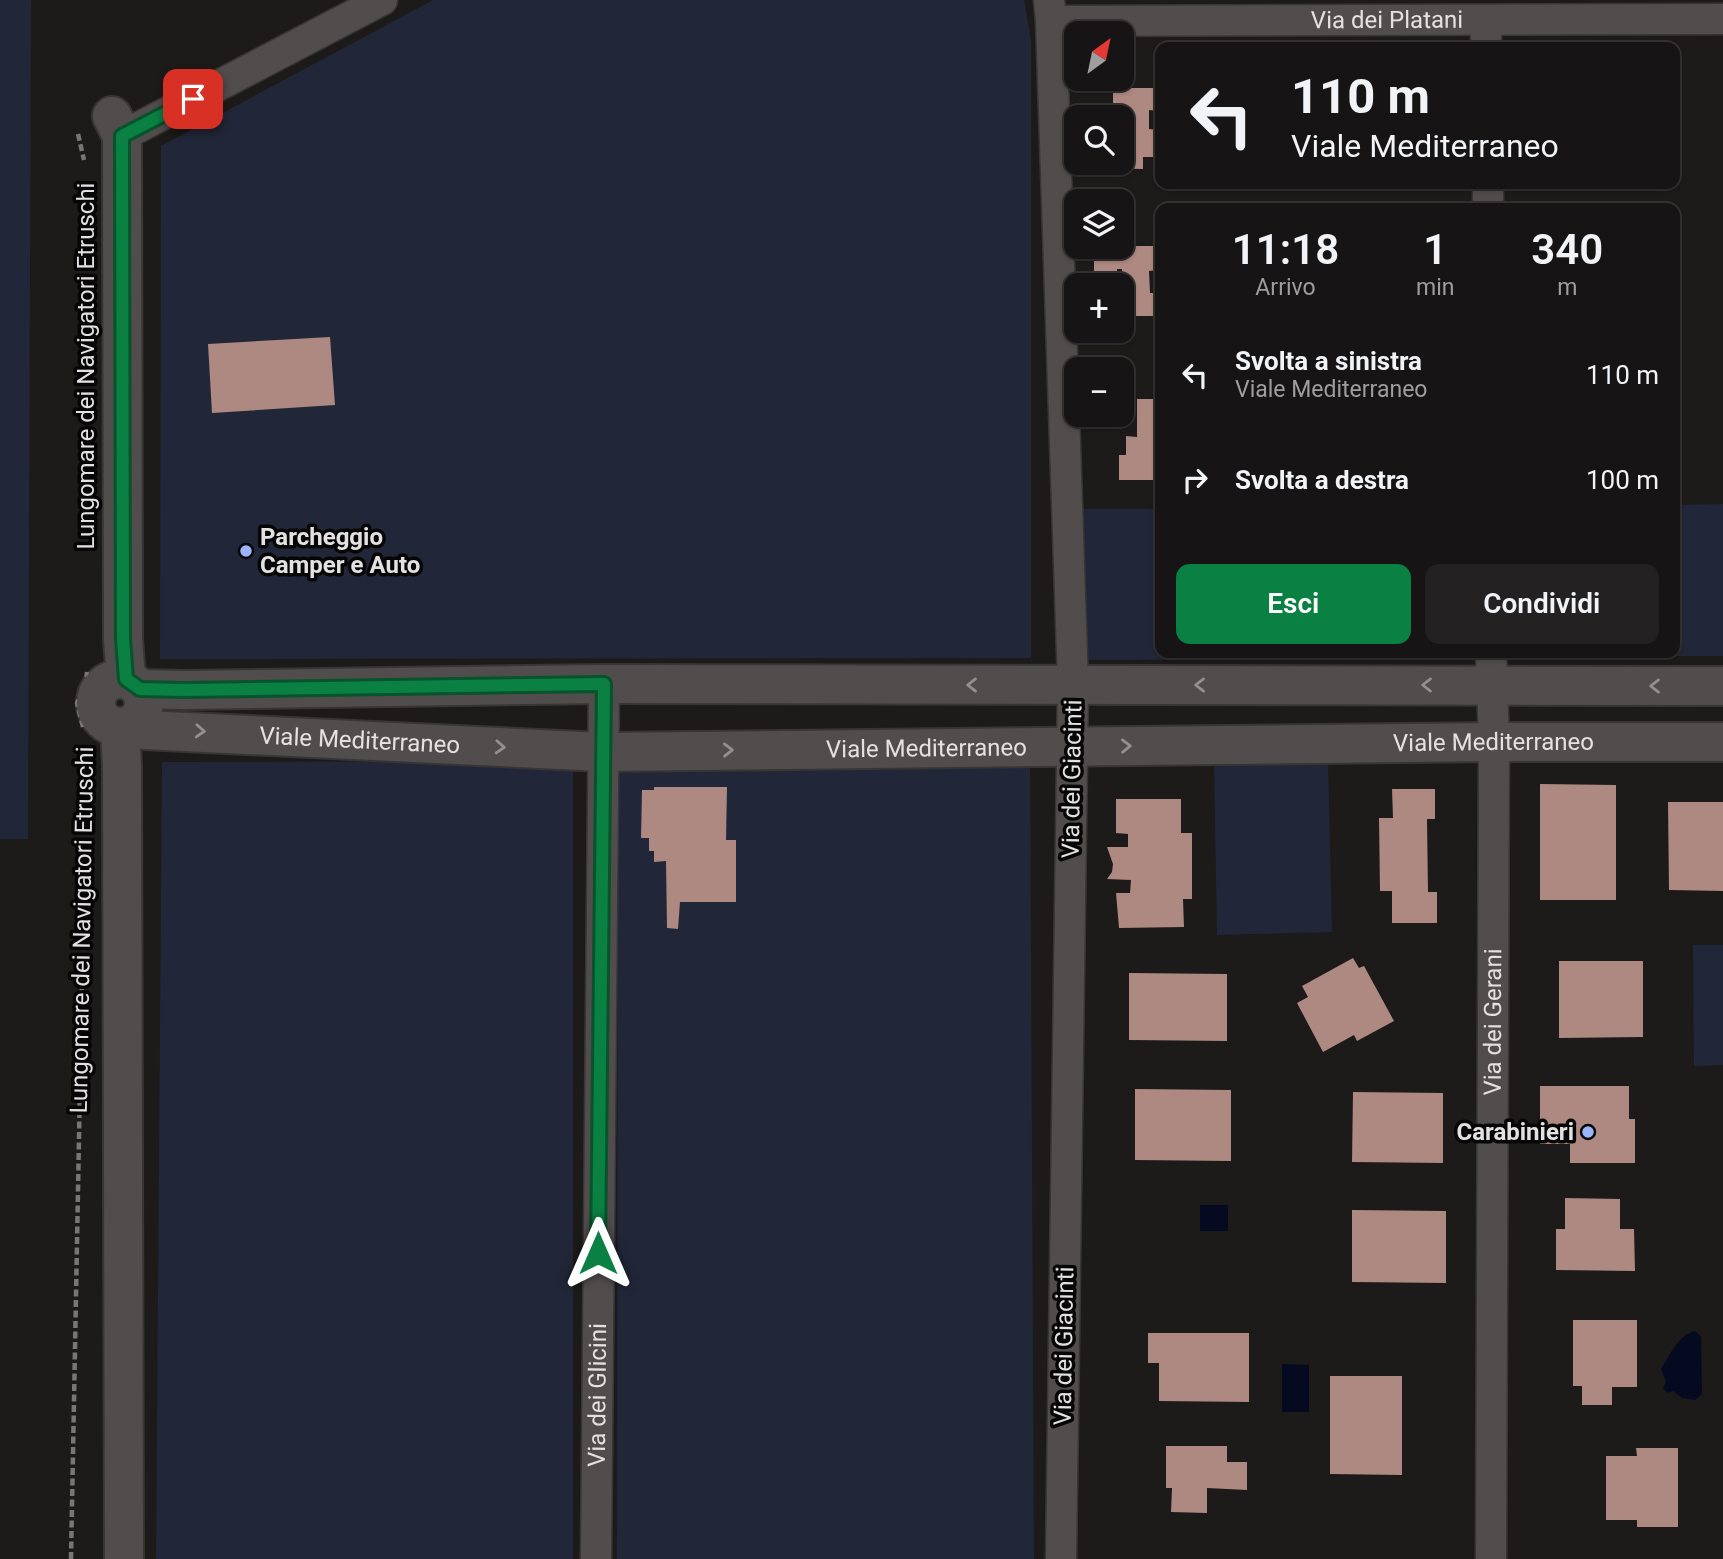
<!DOCTYPE html>
<html lang="it">
<head>
<meta charset="utf-8">
<style>
	body { margin:0; font-family:Roboto,sans-serif; background:#232122; color:#f1f3f6; height:100vh; display:flex; flex-direction:column; font-size:26px; white-space:nowrap }
	* { box-sizing:border-box; margin:0 }
	p { font-size:23px; color:#9e9ea0 }
	.icon { flex:none; width:38px; height:38px; fill:none; stroke:currentColor; stroke-width:2; stroke-linecap:round; stroke-linejoin:round }
	.map { position:relative; flex:1; overflow:hidden }
	.sheet { position:absolute; left:1155px; top:203px; width:525px; height:455px; display:flex; flex-direction:column; background:#161414; border-radius:14px; box-shadow:0 2px 5px #0004,0 0 0 2px #353334 }
	.sheet>* { flex:none }
	.hud { position:absolute; left:1155px; top:42px; width:525px; height:147px; border-radius:14px; box-shadow:0 2px 5px #0004,0 0 0 2px #353334; background:#161414; color:#f1f3f6; overflow:hidden }
	.needle { width:46px; rotate:33deg }
	.buttons { position:absolute; left:1064px; top:21px; display:grid; gap:14px }
	.buttons a { display:grid; place-items:center; width:70px; height:70px; border-radius:14px; background:#161414; box-shadow:0 2px 5px #0004,0 0 0 2px #353334; font-size:35px }
	.pin { position:absolute; display:grid; place-items:center; width:60px; height:60px; color:#fff; margin:-30px; border-radius:14px; box-shadow:0 4px 10px #0006 }
	.me { position:absolute; width:77px; margin:-38px; rotate:0deg; stroke-linejoin:round; filter:drop-shadow(0 0 5px #0008) }
	.turn { display:flex; align-items:center; gap:24px; height:147px; padding:0 21px; font-size:32px }
	.turn .icon { width:91px; height:91px; stroke-width:2.5 }
	.turn b { display:block; font-size:49px; line-height:60px }
	.eta { display:flex; justify-content:space-evenly; align-items:center; height:119px; text-align:center }
	.eta b { font-size:42px; font-weight:600; line-height:49px }
	.button { display:flex; gap:14px; margin-top:auto; padding:14px 21px }
	.button a { flex:1; height:80px; border-radius:14px; background:#0b8043; color:#fff; font-size:28px; font-weight:600; line-height:80px; text-align:center }
	.button a+a { background:#232122; color:#f1f3f6 }
	ul { padding:0; list-style:none }
	li { display:flex; align-items:center; gap:21px; height:105px; padding:0 21px }
	li div { flex:1 }
	li b { display:block; font-size:26px }
	li em { font-style:normal }
	.map>svg:first-child { display:block }
</style>
</head>
<body>
<div class="map">
<svg width="1723" height="1559" viewBox="0 0 1723 1559">
	<rect width="100%" height="100%" fill="#1d1a1a"/>
	<g fill="#212738">
		<polygon points="0,0 31,0 28,839 0,839"/>
		<polygon points="433,0 1024,0 1031,40 1031,658 160,659 161,146"/>
		<polygon points="1723,504 1723,656 1518,656 1518,653 1675,653 1675,505"/>
		<polygon points="1079,509 1160,509 1160,653 1463,653 1463,659 1080,660"/>
		<polygon points="1030,753 1034,1559 617,1559 618,755"/>
		<polygon points="1328,759 1332,932 1217,935 1214,761"/>
		<polygon points="573,761 573,1559 156,1559 162,762"/>
		<polygon points="1693,945 1723,945 1723,1065 1694,1066"/>
	</g>
	<g fill="#060a20">
		<rect x="1200" y="1205" width="28" height="26"/>
		<path d="M1695,1331L1701,1337L1702,1394L1695,1400L1682,1398L1673,1391L1668,1393L1663,1389L1666,1382L1661,1369C1670,1355 1678,1335 1695,1331Z"/>
		<polygon points="1282,1364 1309,1365 1309,1412 1282,1412"/>
	</g>
	<g fill="#ad8981">
		<polygon points="1113,88 1160,88 1160,111 1149,110 1149,129 1160,130 1160,157 1143,157 1143,169 1096,168 1096,163 1122,163 1122,125 1125,125 1125,111 1113,110"/>
		<rect x="1675" y="133" width="5" height="37"/>
		<polygon points="1122,237 1132,237 1131,246 1160,246 1160,270 1149,271 1150,293 1160,293 1160,316 1122,316 1122,269 1117,269 1117,277 1094,277 1094,247 1122,247"/>
		<polygon points="330,337 335,405 212,413 208,344"/>
		<polygon points="1137,399 1160,399 1160,480 1119,480 1119,455 1126,455 1126,436 1137,437"/>
		<rect x="1675" y="431" width="7" height="32"/>
		<polygon points="1178,653 1231,653 1231,658 1178,657"/>
		<polygon points="1540,784 1616,785 1616,900 1540,900"/>
		<polygon points="654,787 727,787 726,840 736,840 736,902 680,902 678,929 667,928 666,861 654,862 654,851 649,851 649,838 641,838 642,790 654,790"/>
		<polygon points="1392,789 1435,789 1435,819 1427,819 1428,892 1437,892 1437,923 1392,923 1392,891 1380,891 1379,818 1393,818"/>
		<polygon points="1116,799 1181,799 1181,833 1192,833 1192,899 1183,899 1184,927 1119,928 1116,893 1130,893 1131,880 1107,879 1112,872 1113,864 1107,847 1128,847 1128,834 1116,833"/>
		<polygon points="1668,802 1723,802 1723,891 1669,890"/>
		<polygon points="1353,958 1359,968 1364,966 1394,1021 1357,1041 1354,1035 1323,1052 1297,1003 1308,997 1302,986"/>
		<polygon points="1559,961 1643,961 1643,1037 1559,1038"/>
		<polygon points="1129,973 1227,974 1227,1041 1129,1040"/>
		<polygon points="1540,1086 1629,1086 1629,1119 1635,1119 1635,1163 1570,1163 1570,1144 1540,1144"/>
		<polygon points="1135,1089 1231,1090 1231,1161 1135,1160"/>
		<polygon points="1353,1092 1443,1093 1443,1163 1352,1162"/>
		<polygon points="1565,1198 1620,1199 1620,1229 1634,1229 1635,1271 1556,1270 1556,1229 1565,1229"/>
		<polygon points="1352,1210 1446,1211 1446,1283 1352,1282"/>
		<polygon points="1573,1320 1637,1320 1637,1387 1612,1387 1612,1405 1582,1405 1582,1386 1573,1386"/>
		<polygon points="1148,1333 1249,1333 1249,1402 1159,1401 1159,1363 1148,1363"/>
		<polygon points="1330,1376 1402,1376 1402,1475 1330,1474"/>
		<polygon points="1166,1446 1227,1446 1227,1462 1247,1462 1247,1490 1207,1488 1207,1513 1171,1512 1172,1488 1166,1488"/>
		<polygon points="1636,1448 1678,1448 1678,1527 1637,1527 1637,1520 1606,1520 1606,1456 1637,1456"/>
	</g>
	<g fill="none" stroke-linecap="round" stroke-linejoin="round">
		<g stroke="#383635" stroke-width="33">
			<g id="street">
				<polyline points="1049,0 1051,21 1073,685 1061,1559"/>
				<path id="s1" d="M1051,21L1723,19"/>
				<polyline points="1486,21 1486,47"/>
				<polyline points="122,136 382,0"/>
				<polyline points="1488,184 1488,208"/>
				<path id="s2" d="M596,1559L604,684"/>
				<path id="s3" d="M1491,1559L1494,742L1491,653"/>
			</g>
		</g>
		<g stroke="#383635" stroke-width="42">
			<g id="secondary">
				<polyline points="112,116 122,136 123,639 126,679"/>
				<circle cx="120" cy="703" r="24"/>
				<polyline points="140,689 182,690 604,684 1723,686"/>
				<path id="s4" d="M132,725L144,730L602,752L1494,742H1723"/>
				<polyline points="120,728 122,767 124,1559"/>
			</g>
		</g>
		<g stroke="#797676" stroke-width="4.5" stroke-dasharray="7 3.5" stroke-linecap="butt">
			<polyline points="78,134 84,160"/>
			<polyline points="83,727 77,703 86,682 87,672"/>
			<polyline points="71,1559 83,928"/>
		</g>
		<use href="#street" stroke="#514d4d" stroke-width="30"/>
		<use href="#secondary" stroke="#514d4d" stroke-width="38"/>
	</g>
	<defs><path id="oneway-chevron" d="M-2-3.5L2.5 0L-2 3.5" fill="none" stroke-width="1.6" stroke-linecap="round" stroke-linejoin="round" transform="scale(1.75)"/></defs>
	<g stroke="#939090">
		<use href="#oneway-chevron" transform="translate(972 685) rotate(-180)"/>
		<use href="#oneway-chevron" transform="translate(1200 685) rotate(-180)"/>
		<use href="#oneway-chevron" transform="translate(1427 685) rotate(-180)"/>
		<use href="#oneway-chevron" transform="translate(1655 686) rotate(-180)"/>
		<use href="#oneway-chevron" transform="translate(200 731) rotate(3)"/>
		<use href="#oneway-chevron" transform="translate(1126 746) rotate(-1)"/>
		<use href="#oneway-chevron" transform="translate(500 747) rotate(3)"/>
		<use href="#oneway-chevron" transform="translate(728 750) rotate(-1)"/>
	</g>
	<g fill="none" stroke-linecap="round" stroke-linejoin="round">
		<g stroke="#07532c" stroke-width="18">
			<polyline id="route" points="193,99 122,136 123,639 126,679 140,689 182,690 604,684 598,1253"/>
		</g>
		<use href="#route" stroke="#0b8043" stroke-width="12"/>
	</g>
	<g fill="#9cb4fd" stroke="#070606" stroke-width="2.5">
		<circle cx="246" cy="551" r="7"/>
		<circle cx="1588" cy="1132" r="7"/>
	</g>
	<g text-anchor="middle" dominant-baseline="central" stroke-width="7" stroke-linejoin="round" paint-order="stroke">
		<g font-size="24" fill="#e3e1e1" stroke="#070606">
			<text stroke="none"><textPath href="#s1" startOffset="336">Via dei Platani</textPath></text>
			<text transform="translate(86 366) rotate(-90)">Lungomare dei Navigatori Etruschi</text>
			<text stroke="none"><textPath href="#s4" startOffset="229">Viale Mediterraneo</textPath></text>
			<text stroke="none"><textPath href="#s4" startOffset="1363">Viale Mediterraneo</textPath></text>
			<text stroke="none"><textPath href="#s4" startOffset="796">Viale Mediterraneo</textPath></text>
			<text transform="translate(1072 779) rotate(-89)">Via dei Giacinti</text>
			<text transform="translate(82 930) rotate(-89)">Lungomare dei Navigatori Etruschi</text>
			<text stroke="none"><textPath href="#s3" startOffset="537">Via dei Gerani</textPath></text>
			<text transform="translate(1064 1346) rotate(-89)">Via dei Giacinti</text>
			<text stroke="none"><textPath href="#s2" startOffset="164">Via dei Glicini</textPath></text>
		</g>
		<g font-size="24" font-weight="bold" fill="#e3e1e1" stroke="#070606" text-anchor="start">
			<text x="260" y="537">Parcheggio<tspan x="260" dy="28">Camper e Auto</tspan></text>
			<text x="1574" y="1132" text-anchor="end">Carabinieri</text>
		</g>
	</g>
</svg>
<div class="buttons">
<a><svg class="needle" viewBox="-14 -14 28 28"><path d="M0-13l5 13h-10z" fill="#e53935"/><path d="M0 13l5-13h-10z" fill="#9e9ea0"/></svg></a>
<a><svg class="icon" aria-label="search" viewBox="0 0 24 24"><circle cx="10" cy="10" r="6"/><path d="M15 15l6 6"/></svg></a>
<a><svg class="icon" aria-label="layers" viewBox="0 0 24 24"><path d="M12 4l9 5-9 5-9-5zM3 14l9 5 9-5"/></svg></a>
<a>+</a>
<a>−</a>
</div>
<div class="pin" style="left:193px;top:99px;background:#d93025"><svg class="icon" aria-label="arrive" viewBox="0 0 24 24"><path d="M6 21V4h12l-3 4 3 4H6"/></svg></div>
<svg class="me" style="left:598px;top:1253px" viewBox="-20 -20 40 40"><path d="M0-17L14 15 0 8-14 15z" fill="#0b8043" stroke="#fff" stroke-width="4"/></svg>
<div class="hud">
<div class="turn"><svg class="icon" aria-label="left" viewBox="0 0 24 24"><path d="M17 20v-9H6M10 6l-5 5 5 5"/></svg><div><b>110 m</b>Viale Mediterraneo</div></div>
</div>
<section class="sheet">
<div class="eta">
<div><b>11:18</b><p>Arrivo</p></div>
<div><b>1</b><p>min</p></div>
<div><b>340</b><p>m</p></div>
</div>
<ul>
<li><svg class="icon" aria-label="left" viewBox="0 0 24 24"><path d="M17 20v-9H6M10 6l-5 5 5 5"/></svg><div><b>Svolta a sinistra</b><p>Viale Mediterraneo</p></div><em>110 m</em></li>
<li><svg class="icon" aria-label="right" viewBox="0 0 24 24"><path d="M7 20v-9h11M14 6l5 5-5 5"/></svg><div><b>Svolta a destra</b></div><em>100 m</em></li>
</ul>
<div class="button"><a>Esci</a><a>Condividi</a></div>
</section>
</div>
</body>
</html>
